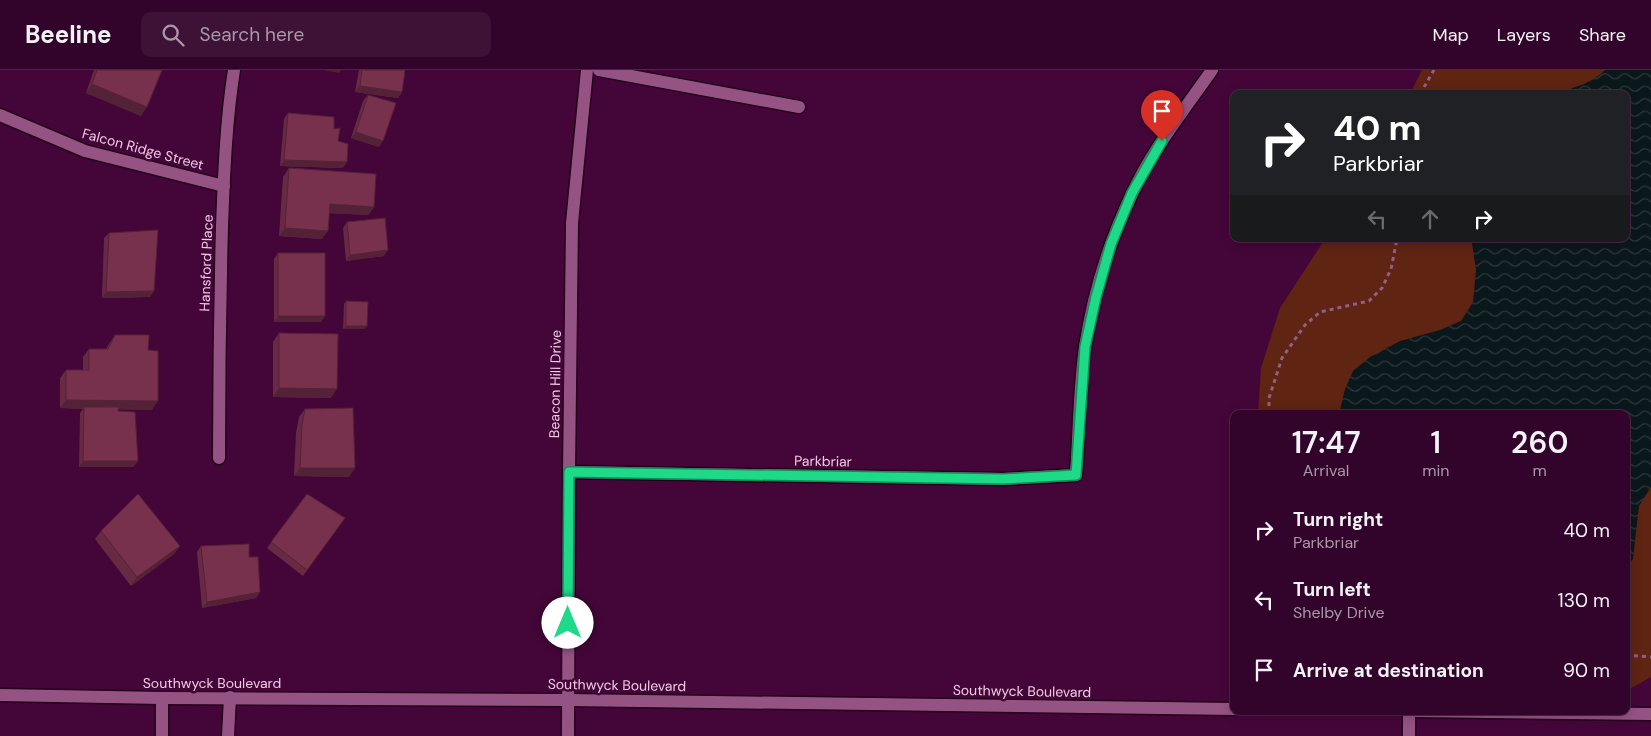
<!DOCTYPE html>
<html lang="en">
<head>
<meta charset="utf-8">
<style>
	body { margin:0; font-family:"DM Sans",sans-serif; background:#3e1237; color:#f1f3f6; height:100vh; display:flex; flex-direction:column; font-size:19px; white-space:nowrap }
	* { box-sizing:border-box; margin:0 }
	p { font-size:16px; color:#a998a9 }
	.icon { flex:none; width:28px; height:28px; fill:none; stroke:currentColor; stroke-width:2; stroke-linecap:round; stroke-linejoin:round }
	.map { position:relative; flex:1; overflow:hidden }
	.sheet { position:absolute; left:1230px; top:340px; width:400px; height:305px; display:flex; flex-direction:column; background:#33042b; border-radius:10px; box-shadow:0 2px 12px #0003,0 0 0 1px #4e2547 }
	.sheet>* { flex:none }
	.hud { position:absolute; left:1230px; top:20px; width:400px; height:152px; border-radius:10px; box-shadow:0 2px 12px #0003,0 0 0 1px #4e2547; background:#202124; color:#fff; overflow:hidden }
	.pin { position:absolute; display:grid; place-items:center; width:42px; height:42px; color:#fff; margin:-51px -21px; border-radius:50% 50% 50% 0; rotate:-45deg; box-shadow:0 0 5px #0007 }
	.pin .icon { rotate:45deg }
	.me { position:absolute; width:55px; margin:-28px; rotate:0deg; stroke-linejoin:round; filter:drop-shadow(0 0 4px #0008) }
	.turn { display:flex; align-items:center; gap:18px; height:105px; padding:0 20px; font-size:22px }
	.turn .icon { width:65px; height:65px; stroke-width:2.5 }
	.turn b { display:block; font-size:35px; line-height:42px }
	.lanes { display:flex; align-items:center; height:48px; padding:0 20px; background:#0003; justify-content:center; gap:25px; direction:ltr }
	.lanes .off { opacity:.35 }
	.eta { display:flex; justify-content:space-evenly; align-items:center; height:85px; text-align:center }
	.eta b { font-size:30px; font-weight:600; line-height:35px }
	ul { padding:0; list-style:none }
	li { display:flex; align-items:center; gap:15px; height:70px; padding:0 20px }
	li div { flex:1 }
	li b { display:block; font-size:19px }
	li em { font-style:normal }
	header { display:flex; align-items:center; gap:30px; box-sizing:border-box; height:70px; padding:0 25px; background:#33042b; border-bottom:1px solid #4e2547 }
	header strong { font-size:24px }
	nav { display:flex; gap:28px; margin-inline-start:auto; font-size:18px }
	.search { width:350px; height:45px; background:#3e1237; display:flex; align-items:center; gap:12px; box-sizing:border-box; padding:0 18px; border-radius:10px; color:#a998a9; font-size:19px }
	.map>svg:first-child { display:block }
</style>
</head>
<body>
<header>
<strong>Beeline</strong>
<div class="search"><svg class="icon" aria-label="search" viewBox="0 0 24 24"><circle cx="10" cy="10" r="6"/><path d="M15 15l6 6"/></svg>Search here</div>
<nav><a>Map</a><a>Layers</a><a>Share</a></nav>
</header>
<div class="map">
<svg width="1651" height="666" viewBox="0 0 1651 666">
	<defs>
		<pattern id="water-waves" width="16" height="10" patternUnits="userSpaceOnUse" patternTransform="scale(1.25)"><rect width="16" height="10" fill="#0a181c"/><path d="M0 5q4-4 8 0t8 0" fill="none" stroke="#2e383d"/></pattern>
	</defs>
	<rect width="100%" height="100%" fill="#440639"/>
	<polygon fill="#5f2412" points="1422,0 1651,0 1651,607 1626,621 1626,344 1258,344 1261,298 1280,238 1325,169 1626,169 1626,24 1410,24"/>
	<path fill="url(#water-waves)" d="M1605,0H1651V417L1639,436L1633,489L1626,497V344H1339L1345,319L1353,301L1370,287L1400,271L1440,260L1461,251L1473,232L1476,200L1472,173L1469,169H1626V24H1550C1570,19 1590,15 1605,0Z"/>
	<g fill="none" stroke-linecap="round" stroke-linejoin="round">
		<g stroke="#24001c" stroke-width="15">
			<g id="minor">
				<polyline points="599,0 799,37"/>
				<polyline points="0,45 85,81 224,116"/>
				<path d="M219,388C219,311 220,233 222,156C224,104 226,51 234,0"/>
				<path d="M569,402L1003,409L1076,405C1079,363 1079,319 1085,277C1093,225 1109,172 1132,124C1152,80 1184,40 1212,0"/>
				<polyline points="0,625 162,628 568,630 1234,639"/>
				<polyline points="1415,641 1651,644"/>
				<polyline points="162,666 162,628"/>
				<polyline points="228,666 230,627"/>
				<polyline points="568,666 569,402 572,153 587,0"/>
				<polyline points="1409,666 1409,641"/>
			</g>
		</g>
		<g stroke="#915e86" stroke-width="3" stroke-dasharray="4 4" stroke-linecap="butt">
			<polyline points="1420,24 1434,0"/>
			<polyline points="1269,344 1269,328 1282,288 1305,255 1320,242 1369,231 1382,218 1391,199 1397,169"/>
			<polyline points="1626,585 1651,587"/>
		</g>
		<use href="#minor" stroke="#955384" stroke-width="12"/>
	</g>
	<g fill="#672a42">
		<polygon points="94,0 162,0 141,46 86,23"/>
		<polygon points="359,0 405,0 402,22 398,28 355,22"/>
		<polygon points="368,25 379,77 351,68 363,31"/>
		<polygon points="288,43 334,59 338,71 343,98 280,96 284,49"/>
		<polygon points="289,98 374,137 368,145 329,143 322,169 279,166 283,107"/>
		<polygon points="347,152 384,186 346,191 343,158"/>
		<polygon points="109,163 154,221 150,227 102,228 104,168"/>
		<polygon points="278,183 325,246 321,252 274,252 274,189"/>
		<polygon points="346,231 365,259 343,259 344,234"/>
		<polygon points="279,263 331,328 273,327 273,272"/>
		<polygon points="115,265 148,280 152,340 119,339 118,341 138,391 133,397 79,397 80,343 83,339 60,338 60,308 66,300 83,300 83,287 89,279 106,279 109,274"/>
		<polygon points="305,339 349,407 294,406 296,363 299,347"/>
		<polygon points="307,424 345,448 303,506 267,478"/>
		<polygon points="101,461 180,476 174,484 131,516 95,469"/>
		<polygon points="201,476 249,487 260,522 256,528 202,538 197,482"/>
	</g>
	<g fill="#542236">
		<polygon points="324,0 341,0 339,3"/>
		<polygon points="92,14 147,37 141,46 86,23"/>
		<polygon points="360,16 402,22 398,28 355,22"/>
		<polygon points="356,62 383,71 379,77 351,68"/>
		<polygon points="284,90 347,92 343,98 280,96"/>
		<polygon points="330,134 374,137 368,145 324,143"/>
		<polygon points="285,158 328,161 322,169 279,166"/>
		<polygon points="388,180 384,186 346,191 350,185"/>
		<polygon points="154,221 150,227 102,228 106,222"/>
		<polygon points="278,246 325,246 321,252 274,252"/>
		<polygon points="346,256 367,256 365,259 343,259"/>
		<polygon points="279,318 337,319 331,328 273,327"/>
		<polygon points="66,330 158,331 152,340 84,339 84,337 83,339 60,338"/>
		<polygon points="83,391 138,391 133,397 79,397"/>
		<polygon points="300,398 355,398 349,407 294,406"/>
		<polygon points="180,476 174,484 131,516 137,507"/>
		<polygon points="260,522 256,528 202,538 207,532"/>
	</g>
	<g fill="#78314d" stroke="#542236">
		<polygon points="97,0 162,0 147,37 92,14"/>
		<polygon points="362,0 405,0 402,22 360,16"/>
		<polygon points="368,25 396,33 383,71 356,62"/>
		<polygon points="288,43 334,47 334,59 340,58 338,71 348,74 347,92 284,90"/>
		<polygon points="289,98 376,104 374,137 330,134 328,161 285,158"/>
		<polygon points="385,148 388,180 350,185 347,152"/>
		<polygon points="158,160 154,221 106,222 109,163"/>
		<rect x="278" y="183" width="47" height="63"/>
		<polygon points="346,231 368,232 367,256 346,256"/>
		<polygon points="279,263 338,264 337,319 279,318"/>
		<polygon points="115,265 149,265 148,280 158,281 158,331 66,330 66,300 89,300 89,279 108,279"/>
		<polygon points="84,337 119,337 118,341 135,342 138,391 83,391"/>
		<polygon points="353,338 355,398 300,398 302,355 305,339"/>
		<polygon points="138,424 180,476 137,507 101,461"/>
		<polygon points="307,424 345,448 307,500 271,472"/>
		<polygon points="249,474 249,487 258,487 260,522 207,532 201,476"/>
	</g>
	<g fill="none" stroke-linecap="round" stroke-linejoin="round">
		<g stroke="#138d58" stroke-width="12">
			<polyline id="route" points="568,553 569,402 1003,409 1076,405 1085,277 1096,227 1111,174 1132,123 1162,71"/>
		</g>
		<use href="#route" stroke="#1dd988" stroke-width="9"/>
	</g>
	<g text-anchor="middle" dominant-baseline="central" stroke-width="5" stroke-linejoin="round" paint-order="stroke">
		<g font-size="14" fill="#efcae4" stroke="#440639">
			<text transform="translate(143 79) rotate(15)">Falcon Ridge Street</text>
			<text transform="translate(206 193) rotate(-88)">Hansford Place</text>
			<text transform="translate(555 314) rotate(-89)">Beacon Hill Drive</text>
			<text transform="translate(823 391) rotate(1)">Parkbriar</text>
			<text x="212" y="613">Southwyck Boulevard</text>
			<text transform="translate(617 615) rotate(1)">Southwyck Boulevard</text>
			<text transform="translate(1022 621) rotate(1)">Southwyck Boulevard</text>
		</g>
	</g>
</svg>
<div class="pin" style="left:1162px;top:71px;background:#d93025"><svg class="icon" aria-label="arrive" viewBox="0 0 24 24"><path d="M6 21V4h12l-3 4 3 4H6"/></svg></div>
<svg class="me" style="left:568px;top:553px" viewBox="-20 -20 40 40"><circle r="19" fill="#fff"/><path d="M0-13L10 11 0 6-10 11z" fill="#1dd988"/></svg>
<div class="hud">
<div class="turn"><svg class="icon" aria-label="right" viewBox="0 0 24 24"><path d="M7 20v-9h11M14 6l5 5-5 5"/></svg><div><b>40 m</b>Parkbriar</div></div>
<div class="lanes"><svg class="icon off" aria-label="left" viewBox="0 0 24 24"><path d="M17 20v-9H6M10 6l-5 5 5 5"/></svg><svg class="icon off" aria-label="ahead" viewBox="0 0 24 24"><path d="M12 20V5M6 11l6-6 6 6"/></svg><svg class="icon" aria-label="right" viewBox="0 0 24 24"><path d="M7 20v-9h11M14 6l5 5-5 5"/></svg></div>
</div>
<section class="sheet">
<div class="eta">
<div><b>17:47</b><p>Arrival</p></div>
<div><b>1</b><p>min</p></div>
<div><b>260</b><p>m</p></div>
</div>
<ul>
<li><svg class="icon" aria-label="right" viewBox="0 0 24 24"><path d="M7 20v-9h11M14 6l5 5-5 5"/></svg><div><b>Turn right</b><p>Parkbriar</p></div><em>40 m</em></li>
<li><svg class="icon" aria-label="left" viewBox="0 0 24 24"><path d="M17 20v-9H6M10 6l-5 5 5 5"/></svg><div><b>Turn left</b><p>Shelby Drive</p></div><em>130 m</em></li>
<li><svg class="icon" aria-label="arrive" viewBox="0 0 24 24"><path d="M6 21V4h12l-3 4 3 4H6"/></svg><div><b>Arrive at destination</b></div><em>90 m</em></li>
</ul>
</section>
</div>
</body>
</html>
